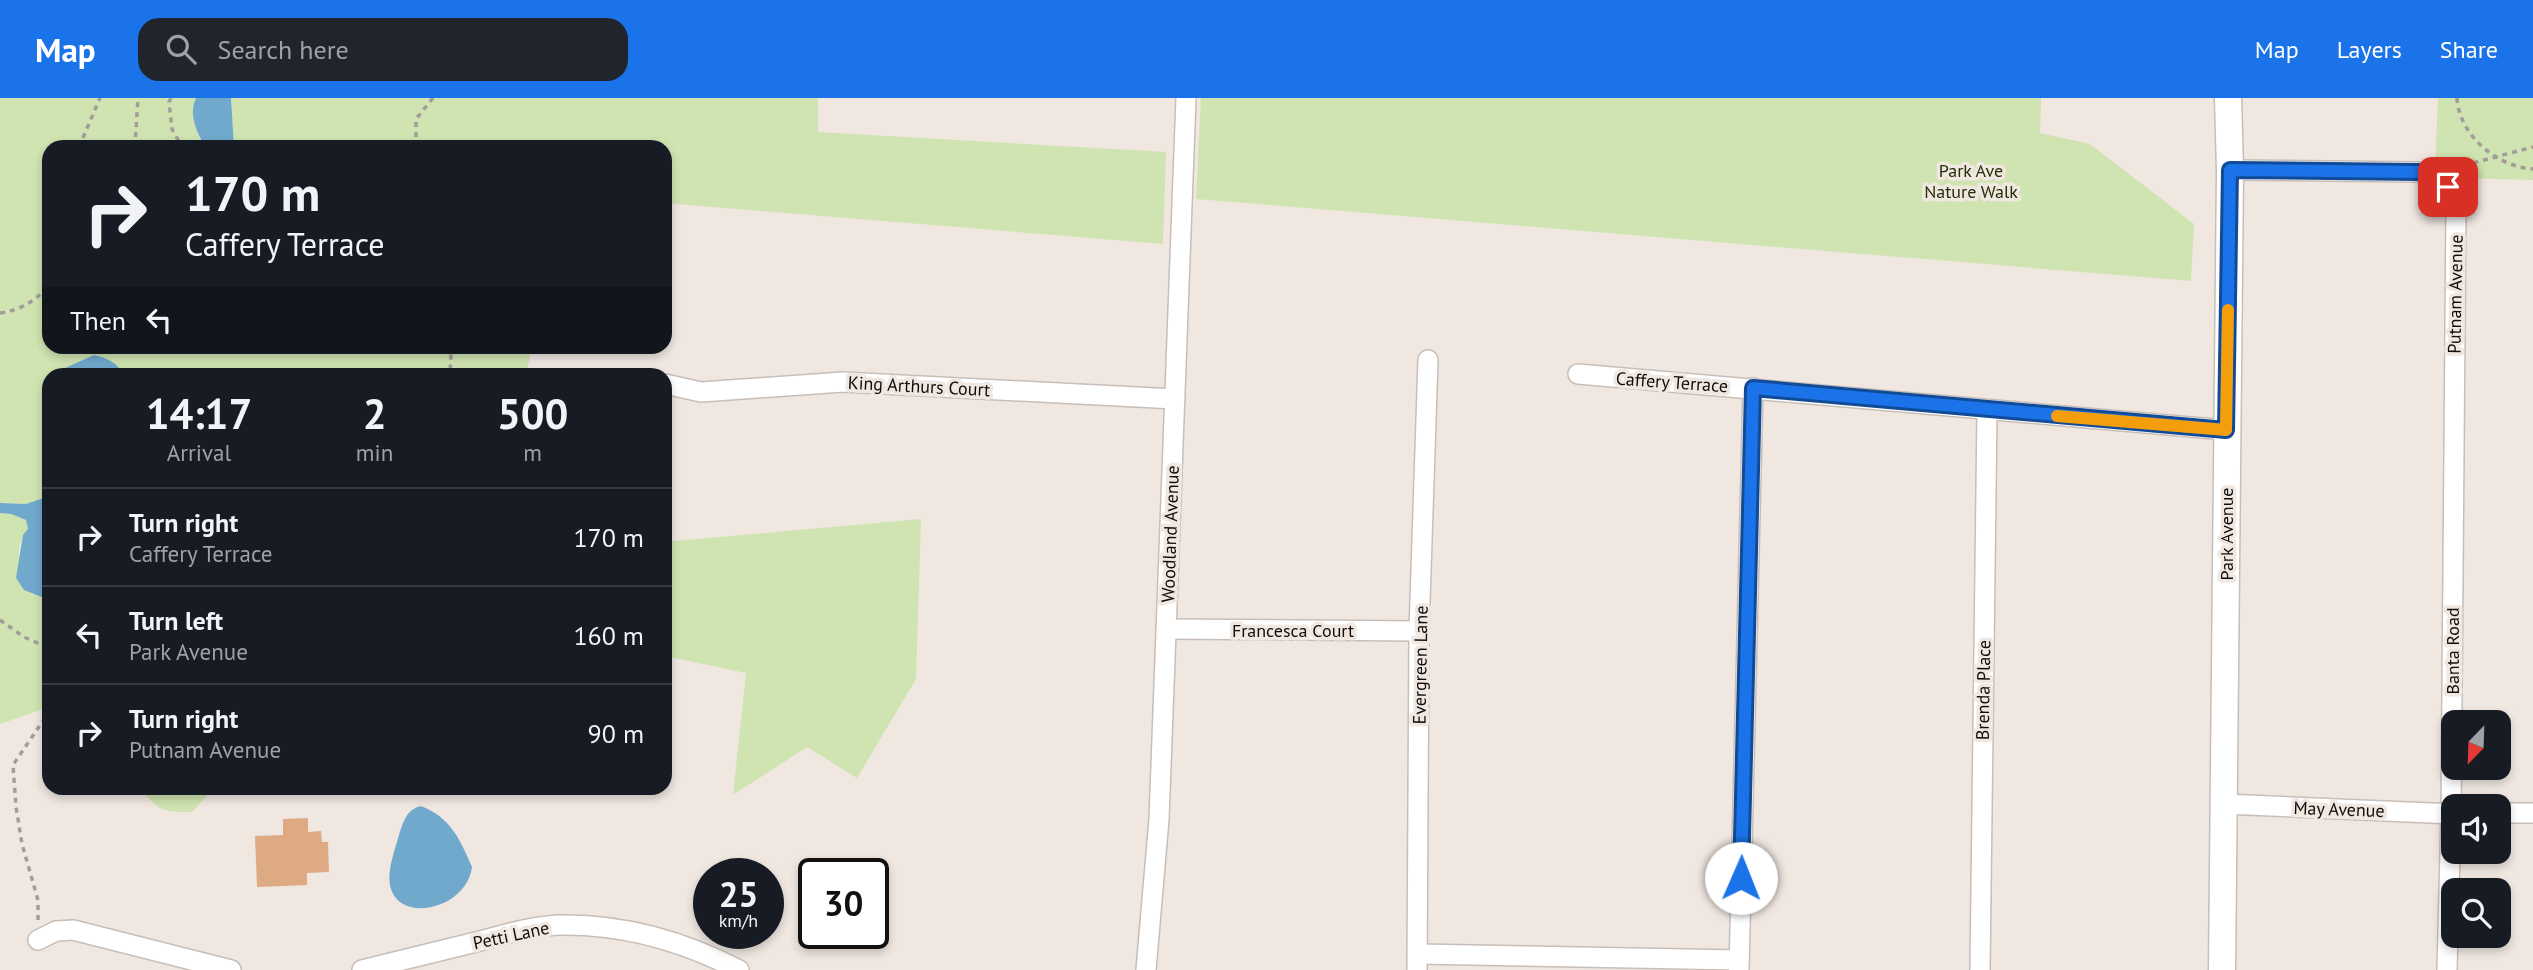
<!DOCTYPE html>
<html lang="en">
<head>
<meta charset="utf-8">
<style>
	body { margin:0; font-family:"PT Sans",sans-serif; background:#20242c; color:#f1f3f6; height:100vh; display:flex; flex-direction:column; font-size:26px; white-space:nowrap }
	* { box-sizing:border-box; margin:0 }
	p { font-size:23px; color:#9ea1a6 }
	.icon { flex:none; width:38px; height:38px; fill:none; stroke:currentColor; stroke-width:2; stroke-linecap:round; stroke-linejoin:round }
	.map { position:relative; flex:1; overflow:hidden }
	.details { position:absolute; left:42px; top:270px; width:630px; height:427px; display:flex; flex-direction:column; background:#171b24; border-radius:21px; box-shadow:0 4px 10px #0003 }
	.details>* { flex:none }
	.banner { position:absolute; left:42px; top:42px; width:630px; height:214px; border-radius:21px; box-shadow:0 4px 10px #0003; background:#171b24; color:#f1f3f6; overflow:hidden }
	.needle { width:46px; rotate:203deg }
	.controls { position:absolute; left:2441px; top:612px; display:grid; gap:14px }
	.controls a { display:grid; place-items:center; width:70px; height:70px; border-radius:14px; background:#171b24; box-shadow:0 4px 10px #0003; font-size:35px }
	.speed { position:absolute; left:693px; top:760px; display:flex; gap:14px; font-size:35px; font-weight:700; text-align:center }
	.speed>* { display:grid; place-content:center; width:91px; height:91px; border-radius:50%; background:#171b24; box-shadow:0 4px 10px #0003; line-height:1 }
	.speed small { font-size:18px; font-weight:400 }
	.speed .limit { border:4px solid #111; border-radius:10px; background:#fff; color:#111 }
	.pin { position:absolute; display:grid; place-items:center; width:60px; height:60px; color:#fff; margin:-30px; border-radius:14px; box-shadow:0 4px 10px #0006 }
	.me { position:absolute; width:77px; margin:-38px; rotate:1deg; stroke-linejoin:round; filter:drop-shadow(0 0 5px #0008) }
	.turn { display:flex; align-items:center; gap:24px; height:147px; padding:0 28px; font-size:32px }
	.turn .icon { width:91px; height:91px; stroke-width:2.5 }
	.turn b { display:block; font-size:49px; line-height:60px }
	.then { display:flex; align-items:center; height:66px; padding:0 28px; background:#0003; gap:14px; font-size:26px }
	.eta { display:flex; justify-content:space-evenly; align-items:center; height:119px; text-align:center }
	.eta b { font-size:42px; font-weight:700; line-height:49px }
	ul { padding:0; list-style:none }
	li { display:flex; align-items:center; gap:21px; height:98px; padding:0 28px; border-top:2px solid #363941 }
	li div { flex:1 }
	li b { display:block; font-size:26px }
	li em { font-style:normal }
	header { display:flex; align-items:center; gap:42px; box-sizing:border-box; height:98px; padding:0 35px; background:#1a73e8; color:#fff }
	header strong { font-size:33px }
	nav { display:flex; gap:38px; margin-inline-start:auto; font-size:24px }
	.search { width:490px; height:63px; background:#20242c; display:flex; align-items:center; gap:18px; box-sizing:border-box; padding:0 24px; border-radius:21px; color:#9ea1a6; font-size:26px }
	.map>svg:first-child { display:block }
</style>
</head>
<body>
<header>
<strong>Map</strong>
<div class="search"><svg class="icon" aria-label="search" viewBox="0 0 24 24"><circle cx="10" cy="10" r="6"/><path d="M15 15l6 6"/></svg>Search here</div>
<nav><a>Map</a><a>Layers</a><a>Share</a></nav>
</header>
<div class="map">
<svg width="2533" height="872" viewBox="0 0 2533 872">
	<rect width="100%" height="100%" fill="#f0e7e1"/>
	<g fill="#cfe4b1">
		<path d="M0,0H196C188,17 197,34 205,49H49V248L532,249L526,276H124L119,269L65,270L61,276H49V398L26,406L0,405Z"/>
		<polygon points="231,0 818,0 818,34 1166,54 1163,146 665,105 665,49 234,49"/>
		<polygon points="1201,0 2041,0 2040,35 2090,46 2194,126 2191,183 1196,101"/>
		<polygon points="2438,0 2533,0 2533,82 2462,80 2435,68"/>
		<path d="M0,415L11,416L26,422L28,431C13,448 20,472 24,492L49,502V609L0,626Z"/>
		<polygon points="921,421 916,581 857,680 807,649 733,697 746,575 665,558 665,444"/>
		<path d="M140,690H214L192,714C164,715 157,712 140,690Z"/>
	</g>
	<g fill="#70a9cc">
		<path d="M196,0H231L234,49H205C197,34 188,17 196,0Z"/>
		<path d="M94,257C107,260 116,264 124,276H61L65,270Z"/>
		<polygon points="49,398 49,502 24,492 16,480 23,437 28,431 26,422 11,416 0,415 0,405 26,406"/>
		<path d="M421,708C450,719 460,741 472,769C467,810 402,826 391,791C386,774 395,752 399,737C403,724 407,711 421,708Z"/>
	</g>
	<polygon fill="#ddaa84" points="308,720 308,734 321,733 322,744 328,744 329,774 307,775 307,787 257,789 255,738 283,737 283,721"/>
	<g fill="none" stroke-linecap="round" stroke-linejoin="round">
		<g stroke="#c7beb8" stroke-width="22">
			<g id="minor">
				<path d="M2230,72L2418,74C2441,79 2448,87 2456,108L2451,716L2447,872"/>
				<polyline points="1578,276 2226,332"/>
				<polyline points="665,286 701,294 843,284 1175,301"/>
				<polyline points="1166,531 1419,533"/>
				<polyline points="2224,706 2454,716"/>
				<polyline points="2499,715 2533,715"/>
				<polyline points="38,842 56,833 73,832 231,872"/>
				<polyline points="1418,856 1739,862"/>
				<path d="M362,872C400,863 438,853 476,844C504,837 531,828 560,827C624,826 683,843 739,872"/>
				<polyline points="1146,872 1159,721 1186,0"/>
				<polyline points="1417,872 1419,533 1428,262"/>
				<polyline points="1739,872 1753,290"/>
				<polyline points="1980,872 1987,312"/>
			</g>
		</g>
		<g stroke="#c7beb8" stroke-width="29">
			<polyline id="secondary" points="2222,872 2230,72 2228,0"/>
		</g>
		<g stroke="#a39c98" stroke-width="3.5" stroke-dasharray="5 5" stroke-linecap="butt">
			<polyline points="171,0 169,4 172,31 182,49"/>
			<path d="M2457,0C2459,37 2497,69 2533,71"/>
			<polyline points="79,49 100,0"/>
			<polyline points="135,49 138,0"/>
			<polyline points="416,49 416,21 433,0"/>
			<polyline points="2454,70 2533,49"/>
			<path d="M0,215C21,212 35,203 49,188"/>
			<polyline points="446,248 451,256 450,276"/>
			<polyline points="0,522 24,539 49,550"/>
			<polyline points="38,822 38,802 22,746 16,709 13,667 49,614"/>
		</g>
		<use href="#minor" stroke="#fff" stroke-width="19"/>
		<use href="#secondary" stroke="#fff" stroke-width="26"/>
	</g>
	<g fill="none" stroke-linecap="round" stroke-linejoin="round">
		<g stroke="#114b97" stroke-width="18">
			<polyline id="route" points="1741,780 1753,290 2226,332 2230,72 2418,74 2431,77 2448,89"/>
		</g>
		<use href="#route" stroke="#1a73e8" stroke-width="12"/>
		<polyline stroke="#f59e0b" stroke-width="12" points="2057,318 2226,332 2228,212"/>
	</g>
	<g text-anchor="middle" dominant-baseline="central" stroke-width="7" stroke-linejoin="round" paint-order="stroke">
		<g font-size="18" fill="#233007" stroke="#f0e7e1">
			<text x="1971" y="72">Park Ave<tspan x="1971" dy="21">Nature Walk</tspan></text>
		</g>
		<g font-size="18" fill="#0f0c0a" stroke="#f0e7e1">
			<text transform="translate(2455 196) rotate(-89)">Putnam Avenue</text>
			<text transform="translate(1672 284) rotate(4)">Caffery Terrace</text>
			<text transform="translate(919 288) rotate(3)">King Arthurs Court</text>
			<text transform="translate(1170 436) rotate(-88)">Woodland Avenue</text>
			<text transform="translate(2226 436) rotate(-90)">Park Avenue</text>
			<text x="1293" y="532">Francesca Court</text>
			<text transform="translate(2452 553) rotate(-90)">Banta Road</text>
			<text transform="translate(1420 567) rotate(-89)">Evergreen Lane</text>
			<text transform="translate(1983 592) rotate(-89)">Brenda Place</text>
			<text transform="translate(2339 711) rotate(2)">May Avenue</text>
			<text transform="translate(511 837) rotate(-12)">Petti Lane</text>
		</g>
	</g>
</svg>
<div class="controls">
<a><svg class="needle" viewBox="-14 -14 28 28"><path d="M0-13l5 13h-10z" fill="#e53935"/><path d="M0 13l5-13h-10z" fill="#9ea1a6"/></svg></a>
<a><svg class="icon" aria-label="sound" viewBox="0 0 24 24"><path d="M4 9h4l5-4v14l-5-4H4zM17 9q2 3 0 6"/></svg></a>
<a><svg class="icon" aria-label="search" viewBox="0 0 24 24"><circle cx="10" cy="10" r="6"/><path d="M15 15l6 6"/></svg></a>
</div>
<div class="speed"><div>25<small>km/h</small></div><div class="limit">30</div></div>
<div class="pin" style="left:2448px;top:89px;background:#d93025"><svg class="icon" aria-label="arrive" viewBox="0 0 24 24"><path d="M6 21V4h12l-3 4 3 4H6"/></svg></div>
<svg class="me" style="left:1741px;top:780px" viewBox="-20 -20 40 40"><circle r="19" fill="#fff"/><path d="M0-13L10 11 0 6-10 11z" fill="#1a73e8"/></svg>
<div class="banner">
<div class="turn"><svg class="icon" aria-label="right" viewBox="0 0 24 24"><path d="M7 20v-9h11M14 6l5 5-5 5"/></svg><div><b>170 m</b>Caffery Terrace</div></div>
<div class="then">Then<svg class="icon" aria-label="left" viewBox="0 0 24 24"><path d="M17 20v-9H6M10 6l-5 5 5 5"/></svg></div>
</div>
<section class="details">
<div class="eta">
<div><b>14:17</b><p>Arrival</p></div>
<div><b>2</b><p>min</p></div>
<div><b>500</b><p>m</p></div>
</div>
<ul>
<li><svg class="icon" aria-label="right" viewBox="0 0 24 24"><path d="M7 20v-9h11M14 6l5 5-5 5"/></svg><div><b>Turn right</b><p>Caffery Terrace</p></div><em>170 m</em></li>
<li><svg class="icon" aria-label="left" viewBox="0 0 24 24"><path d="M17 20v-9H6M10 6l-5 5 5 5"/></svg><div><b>Turn left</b><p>Park Avenue</p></div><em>160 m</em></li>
<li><svg class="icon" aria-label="right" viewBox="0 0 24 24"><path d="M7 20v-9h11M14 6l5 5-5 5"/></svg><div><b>Turn right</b><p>Putnam Avenue</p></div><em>90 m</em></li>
</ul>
</section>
</div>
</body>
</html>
